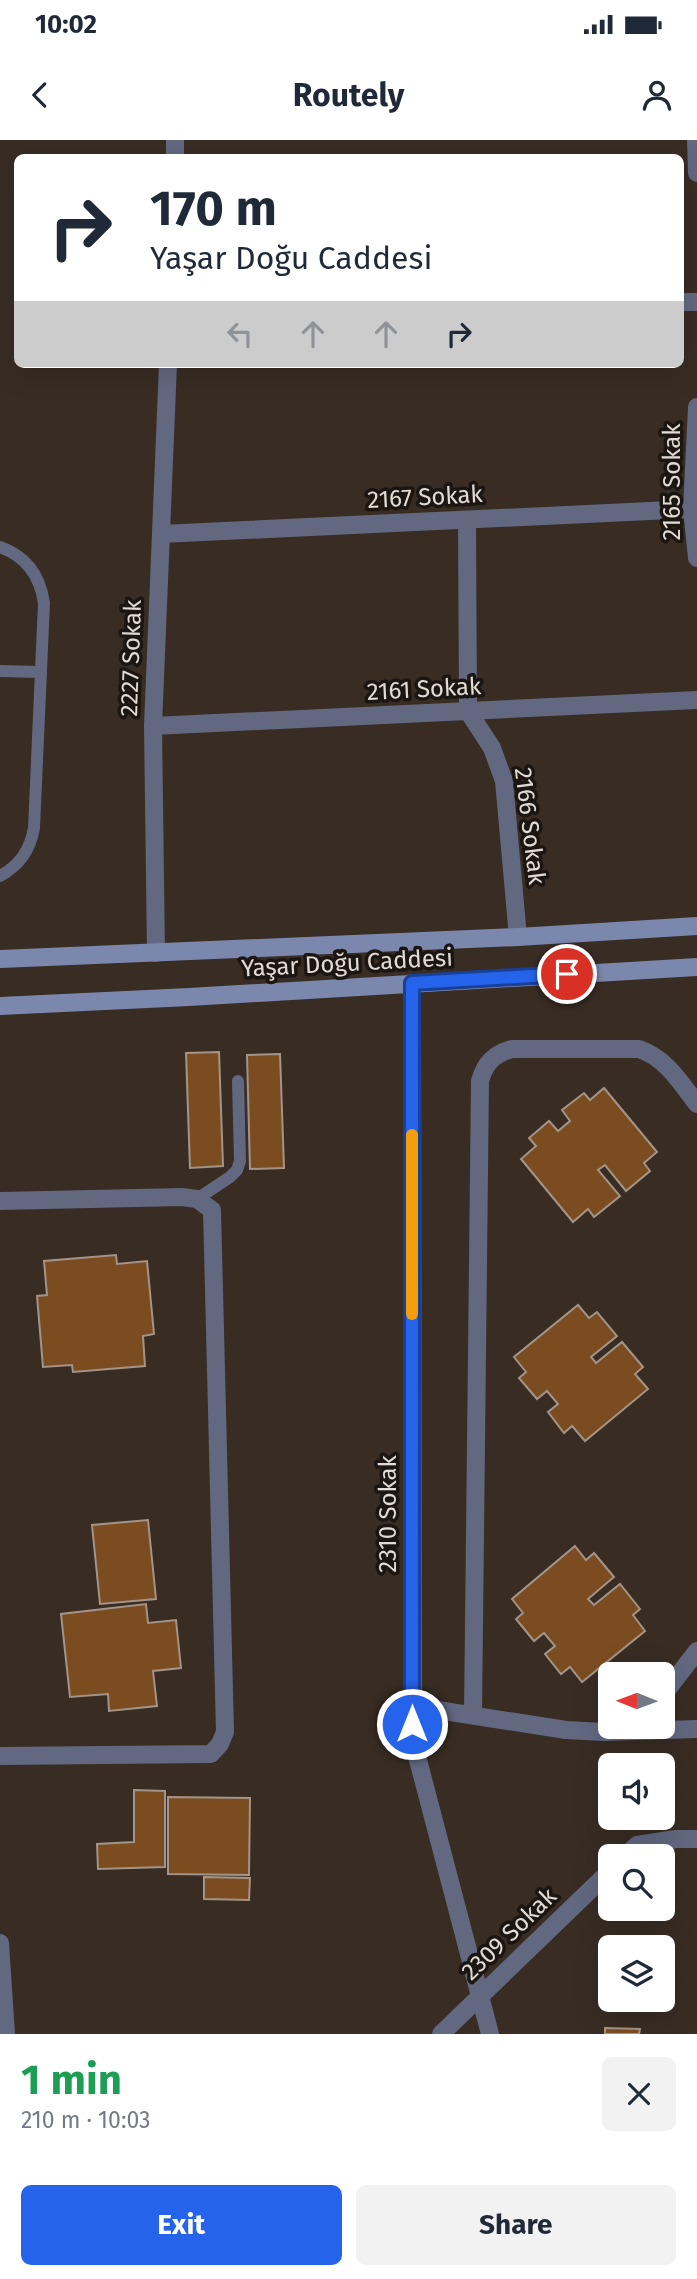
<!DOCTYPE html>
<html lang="en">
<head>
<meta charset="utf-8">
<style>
	body { margin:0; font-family:"Fira Sans",sans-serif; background:#f2f2f3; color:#1f2937; height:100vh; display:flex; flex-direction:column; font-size:26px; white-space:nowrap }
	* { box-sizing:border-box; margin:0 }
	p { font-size:23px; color:#747a83 }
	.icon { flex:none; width:38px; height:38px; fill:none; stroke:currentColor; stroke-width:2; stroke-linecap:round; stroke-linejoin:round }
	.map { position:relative; height:1894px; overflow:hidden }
	.details { display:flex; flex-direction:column; background:#fff; flex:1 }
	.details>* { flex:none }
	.top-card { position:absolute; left:14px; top:14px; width:670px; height:214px; border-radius:10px; box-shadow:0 7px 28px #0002; background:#fff; color:#1f2937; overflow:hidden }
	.needle { width:46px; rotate:271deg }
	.controls { position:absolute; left:598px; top:1522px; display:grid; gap:14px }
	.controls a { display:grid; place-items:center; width:77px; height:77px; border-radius:10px; background:#fff; box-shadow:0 7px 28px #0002; font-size:35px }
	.pin { position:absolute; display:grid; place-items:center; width:60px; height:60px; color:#fff; margin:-30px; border:4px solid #fff; border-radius:50%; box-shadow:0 2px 7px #0007 }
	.me { position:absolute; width:77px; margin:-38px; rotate:0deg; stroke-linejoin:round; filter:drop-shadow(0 0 5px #0008) }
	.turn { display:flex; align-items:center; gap:24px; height:147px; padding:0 21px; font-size:32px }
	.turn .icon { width:91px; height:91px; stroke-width:2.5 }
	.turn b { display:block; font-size:49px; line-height:60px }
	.lanes { display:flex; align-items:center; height:66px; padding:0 21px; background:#0003; justify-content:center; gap:35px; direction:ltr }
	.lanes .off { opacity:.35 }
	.round { display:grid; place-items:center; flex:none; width:74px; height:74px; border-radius:10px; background:#f2f2f3 }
	.headline { display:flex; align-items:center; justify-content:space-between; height:119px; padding:0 21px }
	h1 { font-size:42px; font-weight:700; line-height:52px; color:#1e9e55 }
	.button { display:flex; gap:14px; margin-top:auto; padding:14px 21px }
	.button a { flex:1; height:80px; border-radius:10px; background:#2563eb; color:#fff; font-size:28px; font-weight:700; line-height:80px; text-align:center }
	.button a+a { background:#f2f2f3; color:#1f2937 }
	.status { display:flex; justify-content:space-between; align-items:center; height:49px; padding:0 35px; background:#fff; direction:ltr }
	.status svg { height:19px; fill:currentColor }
	header { display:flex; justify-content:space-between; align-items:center; height:91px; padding:0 21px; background:#fff; font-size:32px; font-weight:700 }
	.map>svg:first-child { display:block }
</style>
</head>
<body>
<div class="status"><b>10:02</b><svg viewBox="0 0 49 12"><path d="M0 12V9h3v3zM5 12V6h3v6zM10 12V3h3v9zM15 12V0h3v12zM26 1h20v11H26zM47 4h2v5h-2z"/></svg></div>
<header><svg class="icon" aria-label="back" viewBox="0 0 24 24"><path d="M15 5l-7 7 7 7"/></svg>Routely<svg class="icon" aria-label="person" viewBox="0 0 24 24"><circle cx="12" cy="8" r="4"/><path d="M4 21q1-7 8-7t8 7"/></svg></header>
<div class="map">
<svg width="697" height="1894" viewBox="0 0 697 1894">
	<rect width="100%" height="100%" fill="#382c23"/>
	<g fill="#7c4c21" stroke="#a39489" stroke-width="2">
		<polygon points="219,912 223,1026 190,1028 186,913"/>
		<polygon points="280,914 284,1028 250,1029 247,915"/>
		<polygon points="604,948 657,1012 644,1023 650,1031 626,1051 605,1025 598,1030 620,1056 594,1077 588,1069 573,1082 521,1019 536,1006 529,998 549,981 558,991 570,981 562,970 584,953 590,960"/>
		<polygon points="116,1115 117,1124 147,1121 154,1194 143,1196 145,1226 73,1232 72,1225 43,1227 37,1156 47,1155 44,1121"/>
		<polygon points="578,1165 589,1178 597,1172 617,1196 591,1217 596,1223 622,1202 643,1227 635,1234 648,1249 585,1301 572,1286 564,1293 548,1272 558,1264 547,1251 537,1259 519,1238 526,1232 514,1217"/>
		<polygon points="148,1380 156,1459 100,1464 92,1385"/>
		<polygon points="575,1406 586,1420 594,1413 614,1437 588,1459 594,1465 620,1444 640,1469 633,1475 645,1491 582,1542 570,1527 561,1534 545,1514 555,1506 544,1493 534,1501 516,1479 523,1473 512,1459"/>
		<polygon points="146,1464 148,1483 176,1480 181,1528 153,1531 157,1566 109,1571 108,1554 70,1557 61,1474"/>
		<polygon points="134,1650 165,1651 165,1727 98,1729 97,1704 134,1702"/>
		<polygon points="168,1657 250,1658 249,1735 168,1734"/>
		<polygon points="204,1737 250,1738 249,1760 204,1759"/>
		<polygon points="605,1888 640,1889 639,1894 605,1894"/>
	</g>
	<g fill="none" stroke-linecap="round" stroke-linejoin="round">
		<g stroke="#616880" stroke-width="12">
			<path d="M0,407C26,416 40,436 44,463L34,688C30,710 20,725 0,736"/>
			<polyline points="0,531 41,532"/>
			<polyline points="197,1059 230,1037 237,1030 240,1021 238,941"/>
		</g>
		<g stroke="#616880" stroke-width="18">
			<polyline points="175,0 175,18"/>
			<polyline points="696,0 697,33"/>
			<polyline points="681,162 697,162"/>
			<polyline points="697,267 692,369 697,418"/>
			<polyline points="467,380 468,571 492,608 504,641 518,797"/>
			<polyline points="161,394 692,369"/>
			<polyline points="153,586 697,560"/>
			<polyline points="156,813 153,586 168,224"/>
			<polyline points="412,843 413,1601 490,1894"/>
			<polyline points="0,1061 182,1057 197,1059 212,1070 225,1592 220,1604 211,1614 0,1616"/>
			<polyline points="663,1555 697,1511"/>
			<polyline points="412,1566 566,1590 604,1592 697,1589"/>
			<path d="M473,1575L480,941C485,923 494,914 512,909H639C666,918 680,942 697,964"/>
			<polyline points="624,1717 637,1705 676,1699 697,1699"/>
			<polyline points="0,1803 6,1894"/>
			<polyline points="441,1894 611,1730"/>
		</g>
		<g stroke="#7c87ad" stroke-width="18">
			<polyline points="0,819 518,797 697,786"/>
			<polyline points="0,866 189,857 697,827"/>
		</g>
	</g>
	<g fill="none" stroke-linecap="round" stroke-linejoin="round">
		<g stroke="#184099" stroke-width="18">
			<polyline id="route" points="412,1584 412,843 567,834"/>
		</g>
		<use href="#route" stroke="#2563eb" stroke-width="12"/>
		<polyline stroke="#f59e0b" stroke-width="12" points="412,995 412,1174"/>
	</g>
	<g text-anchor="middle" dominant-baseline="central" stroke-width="7" stroke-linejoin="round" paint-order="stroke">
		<g font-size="24" fill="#e2dad3" stroke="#1b1612">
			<text transform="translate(672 342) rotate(-90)">2165 Sokak</text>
			<text transform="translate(425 357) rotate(-3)">2167 Sokak</text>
			<text transform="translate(131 518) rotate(-88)">2227 Sokak</text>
			<text transform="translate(424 549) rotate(-3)">2161 Sokak</text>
			<text transform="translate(530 686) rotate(83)">2166 Sokak</text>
			<text transform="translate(347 823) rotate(-3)">Yaşar Doğu Caddesi</text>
			<text transform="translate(388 1374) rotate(-90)">2310 Sokak</text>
			<text transform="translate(509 1794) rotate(-44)">2309 Sokak</text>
		</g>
	</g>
</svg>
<div class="controls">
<a><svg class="needle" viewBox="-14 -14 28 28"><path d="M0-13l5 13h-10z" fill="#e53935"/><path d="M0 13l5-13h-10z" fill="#747a83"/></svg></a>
<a><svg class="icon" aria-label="sound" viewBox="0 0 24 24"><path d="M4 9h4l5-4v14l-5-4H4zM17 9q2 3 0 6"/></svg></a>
<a><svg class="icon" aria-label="search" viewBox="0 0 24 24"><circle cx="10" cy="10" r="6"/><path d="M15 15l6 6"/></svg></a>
<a><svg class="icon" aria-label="layers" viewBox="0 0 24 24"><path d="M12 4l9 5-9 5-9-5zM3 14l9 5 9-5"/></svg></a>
</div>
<div class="pin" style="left:567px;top:834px;background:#d93025"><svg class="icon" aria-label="arrive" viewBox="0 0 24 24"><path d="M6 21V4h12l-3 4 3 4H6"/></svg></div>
<svg class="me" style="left:412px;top:1584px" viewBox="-20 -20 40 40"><circle r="17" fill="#2563eb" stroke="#fff" stroke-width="3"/><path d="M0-11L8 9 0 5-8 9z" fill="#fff"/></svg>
<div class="top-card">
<div class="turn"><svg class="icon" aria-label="right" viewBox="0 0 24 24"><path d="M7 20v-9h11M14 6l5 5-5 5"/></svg><div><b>170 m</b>Yaşar Doğu Caddesi</div></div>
<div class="lanes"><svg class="icon off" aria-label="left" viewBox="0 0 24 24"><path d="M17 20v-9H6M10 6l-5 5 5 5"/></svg><svg class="icon off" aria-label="ahead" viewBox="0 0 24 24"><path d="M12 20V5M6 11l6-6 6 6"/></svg><svg class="icon off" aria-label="ahead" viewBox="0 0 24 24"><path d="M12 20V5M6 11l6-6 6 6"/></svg><svg class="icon" aria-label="right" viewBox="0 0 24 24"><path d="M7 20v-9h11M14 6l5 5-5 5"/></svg></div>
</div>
</div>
<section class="details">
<div class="headline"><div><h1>1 min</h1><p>210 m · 10:03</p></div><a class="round"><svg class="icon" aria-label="close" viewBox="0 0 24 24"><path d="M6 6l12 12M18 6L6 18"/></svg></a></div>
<div class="button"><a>Exit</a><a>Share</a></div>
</section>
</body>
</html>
